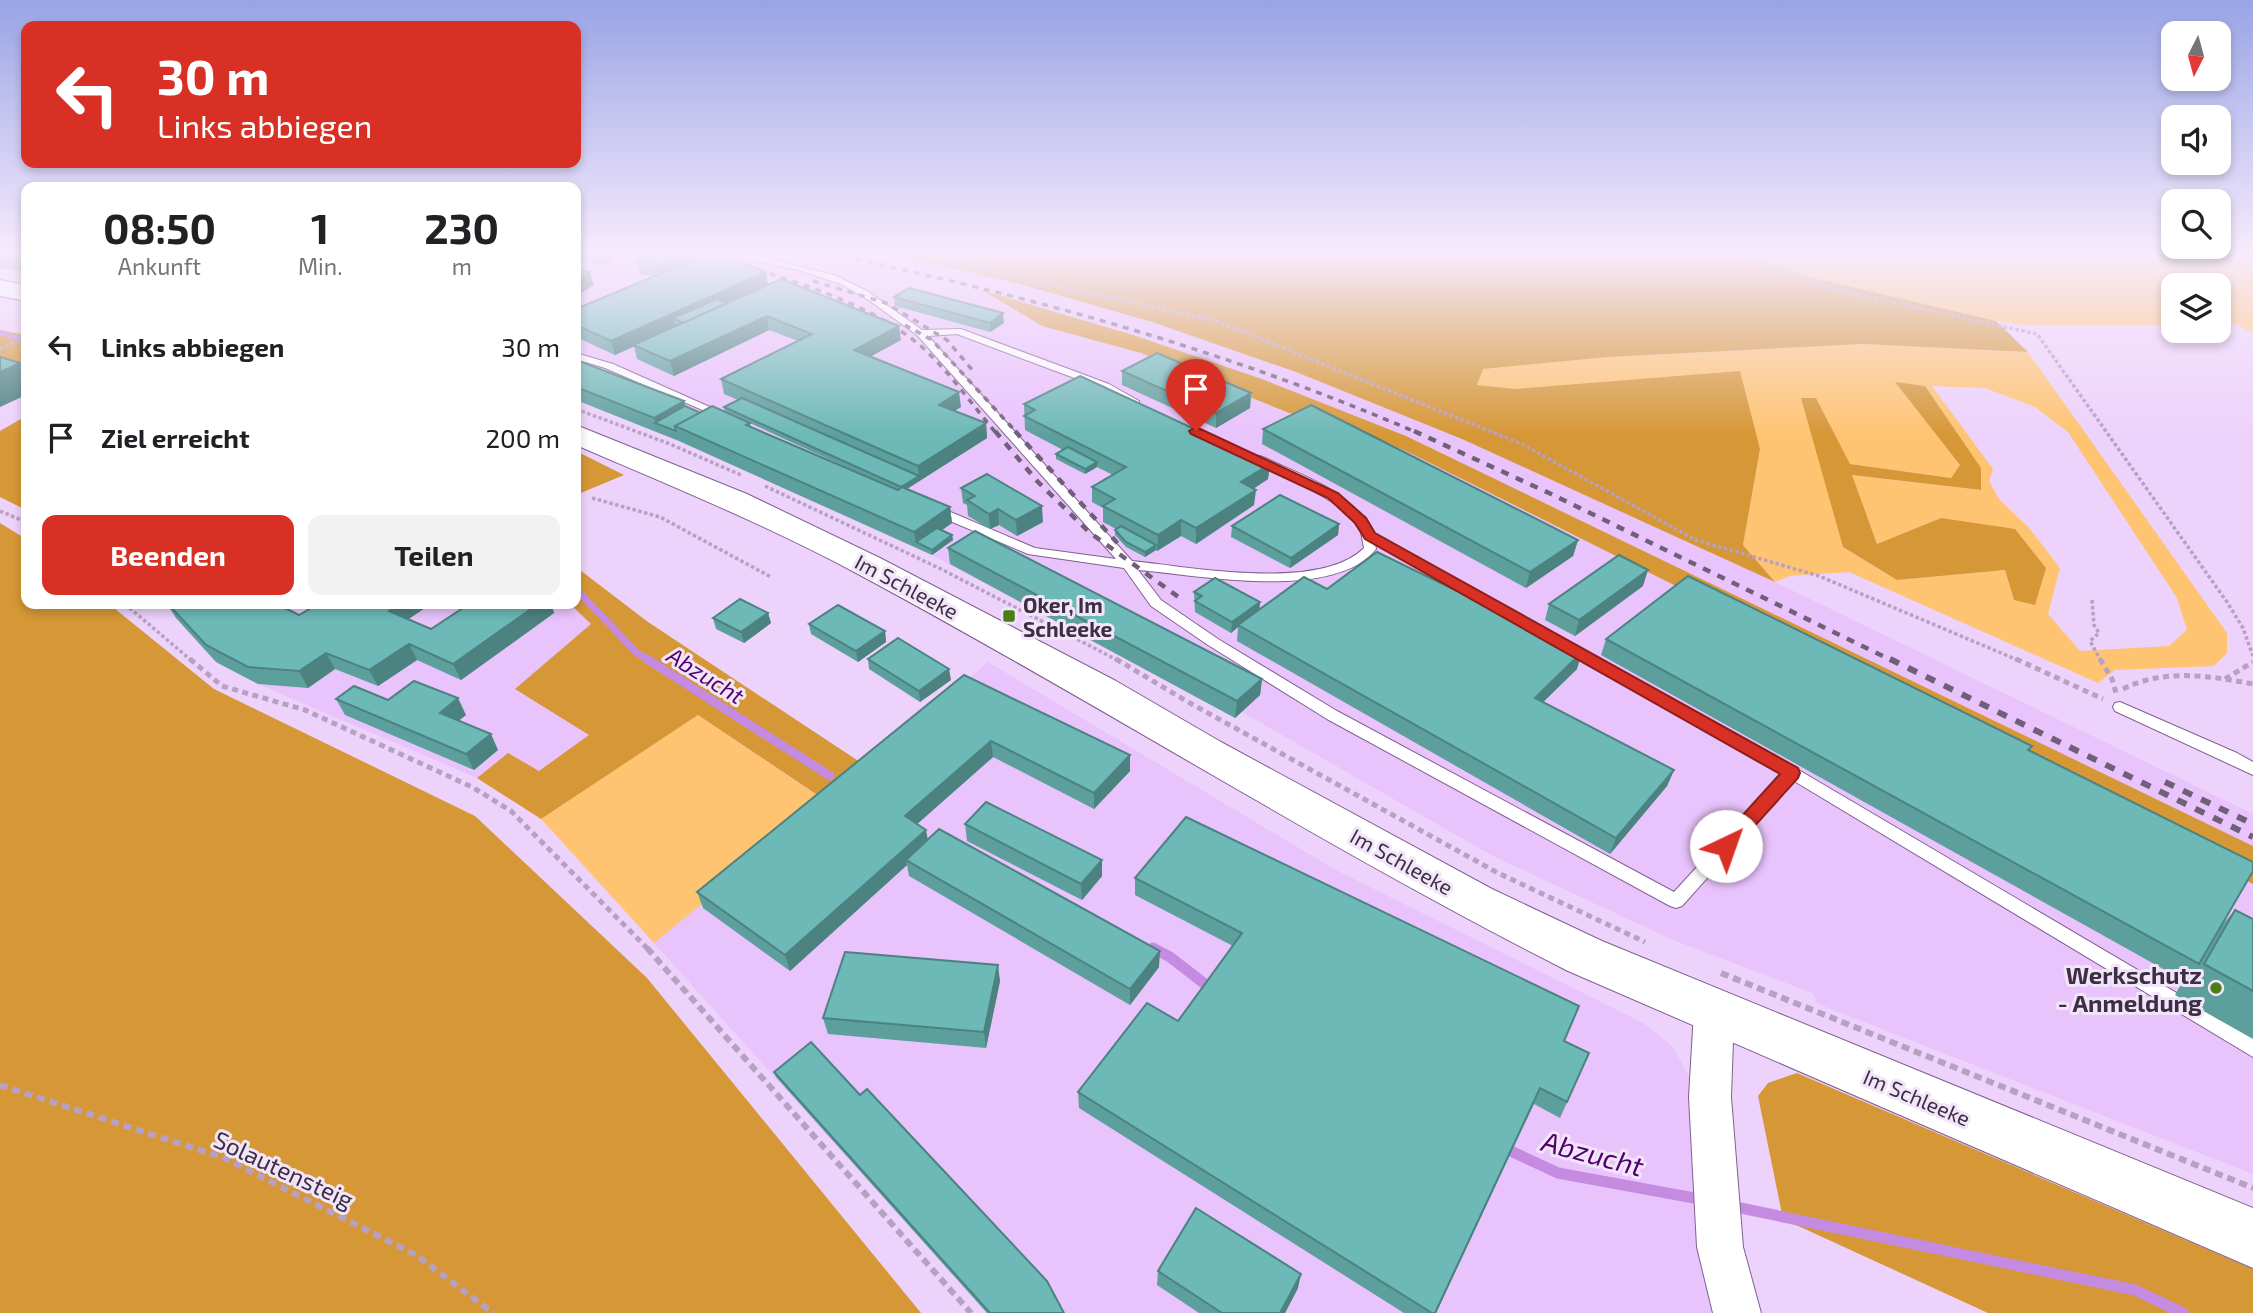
<!DOCTYPE html>
<html lang="de">
<head>
<meta charset="utf-8">
<style>
	body { margin:0; font-family:"Exo 2",sans-serif; background:#f2f2f2; color:#202124; height:100vh; display:flex; flex-direction:column; font-size:26px; white-space:nowrap }
	* { box-sizing:border-box; margin:0 }
	p { font-size:23px; color:#757577 }
	.icon { flex:none; width:38px; height:38px; fill:none; stroke:currentColor; stroke-width:2; stroke-linecap:round; stroke-linejoin:round }
	.map { position:relative; flex:1; overflow:hidden }
	.panel { position:absolute; left:21px; top:182px; width:560px; height:427px; display:flex; flex-direction:column; background:#fff; border-radius:14px; box-shadow:0 4px 10px #0003 }
	.panel>* { flex:none }
	.hud { position:absolute; left:21px; top:21px; width:560px; height:147px; border-radius:14px; box-shadow:0 4px 10px #0003; background:#d93025; color:#fff; overflow:hidden }
	.needle { width:46px; rotate:186deg }
	.buttons { position:absolute; left:2161px; top:21px; display:grid; gap:14px }
	.buttons a { display:grid; place-items:center; width:70px; height:70px; border-radius:14px; background:#fff; box-shadow:0 4px 10px #0003; font-size:35px }
	.pin { position:absolute; display:grid; place-items:center; width:60px; height:60px; color:#fff; margin:-72px -30px; border-radius:50% 50% 50% 0; rotate:-45deg; box-shadow:0 0 7px #0007 }
	.pin .icon { rotate:45deg }
	.me { position:absolute; width:77px; margin:-38px; rotate:42deg; stroke-linejoin:round; filter:drop-shadow(0 0 5px #0008) }
	.turn { display:flex; align-items:center; gap:24px; height:147px; padding:0 21px; font-size:32px }
	.turn .icon { width:91px; height:91px; stroke-width:2.5 }
	.turn b { display:block; font-size:49px; line-height:60px }
	.eta { display:flex; justify-content:space-evenly; align-items:center; height:119px; text-align:center }
	.eta b { font-size:42px; font-weight:700; line-height:49px }
	.cta { display:flex; gap:14px; margin-top:auto; padding:14px 21px }
	.cta a { flex:1; height:80px; border-radius:14px; background:#d93025; color:#fff; font-size:28px; font-weight:700; line-height:80px; text-align:center }
	.cta a+a { background:#f2f2f2; color:#202124 }
	ul { padding:0; list-style:none }
	li { display:flex; align-items:center; gap:21px; height:91px; padding:0 21px }
	li div { flex:1 }
	li b { display:block; font-size:26px }
	li em { font-style:normal }
	.map>svg:first-child { display:block }
</style>
</head>
<body>
<div class="map">
<svg width="2253" height="1313" viewBox="0 0 2253 1313">
	<rect width="100%" height="100%" fill="#edd2fb"/>
	<g fill="#e9c3fc">
		<polygon points="576,252 882,252 1019,284 1152,322 1296,372 1462,439 1775,582 2253,814 2253,846 1406,436 1262,379 1133,335 986,291 1042,326 1141,353 1323,414 1412,454 2020,758 2253,884 2253,1174 1818,1004 1812,993 1673,940 1491,855 1242,712 1235,718 932,555 679,441 576,400"/>
		<polygon points="205,604 570,604 592,624 589,735 539,771 508,753 477,778 258,684 216,662 176,618"/>
		<polygon points="988,662 1334,869 1643,1023 1673,1047 1693,1084 1701,1128 1696,1246 1722,1313 987,1313 654,943 868,768"/>
	</g>
	<g fill="#ffc472" fill-rule="evenodd">
		<polygon points="1737,252 2253,252 2253,333 2235,324 2219,324 2219,285 2174,285 2173,325 2021,325 1996,321 1810,277"/>
		<path d="M1862,344L2028,352L2227,633V653L2214,666L2115,670L2098,683L1849,572L1790,576L1775,582L1743,545L1760,449L1516,389L1477,385L1483,368L1608,357ZM1896,383L1925,386L1980,490L1851,475L1877,544L1941,518L2046,568L2014,600L2005,570L1897,580L1843,547L1816,398L1850,464L1951,478L1960,465ZM1932,386L1985,388L2035,407L2068,432L2177,598L2187,630L2169,646L2080,651L2048,614L2060,568L2030,529L1999,499L1989,481L1993,469Z"/>
		<polygon points="698,715 828,802 654,943 541,819"/>
	</g>
	<g fill="#d69736">
		<polygon points="882,252 1738,252 1810,277 1996,321 2028,352 1862,344 1608,357 1483,369 1477,385 1516,389 1740,371 1760,449 1743,545 1775,582 1462,439 1296,372 1152,322 1019,284"/>
		<polygon points="982,290 1133,335 1262,379 1406,436 2253,846 2253,884 2020,758 1412,454 1323,414 1289,413 1141,353 1042,326"/>
		<polygon points="0,330 26,335 26,377 0,370"/>
		<polygon points="1895,382 1925,386 1981,468 1981,490 1852,475 1877,544 1941,518 2015,529 2046,568 2035,605 2014,600 2005,570 1897,580 1843,547 1801,398 1816,398 1850,464 1951,478 1960,465"/>
		<polygon points="26,416 26,510 0,497 0,431"/>
		<polygon points="576,451 624,475 576,495"/>
		<polygon points="0,523 26,539 26,604 109,604 214,689 475,816 647,978 921,1313 0,1313"/>
		<polygon points="576,567 648,622 869,768 828,802 698,715 541,819 477,778 508,753 539,771 589,735 515,689 591,624 570,604 576,604"/>
		<polygon points="1797,1073 2253,1269 2253,1313 1988,1313 1783,1219 1758,1096 1768,1083"/>
	</g>
	<g fill="none" stroke-linecap="round" stroke-linejoin="round">
		<polyline stroke="#c48be0" stroke-width="5" points="0,333 26,341"/>
		<polyline stroke="#c48be0" stroke-width="7" points="576,589 637,653 650,661"/>
		<g stroke="#c48be0" stroke-width="9">
			<polyline points="647,659 830,776"/>
			<polyline points="1153,948 1155,949"/>
		</g>
		<g stroke="#c48be0" stroke-width="11">
			<polyline points="1153,948 1170,957 1214,991"/>
			<polyline points="1502,1147 1558,1173 1705,1200"/>
			<polyline points="1731,1206 2135,1290 2183,1313"/>
		</g>
		<g stroke="#7f618e" stroke-width="2">
			<g id="lane">
				<path d="M714,252H733L765,258L834,275L867,291L922,330L961,329L1109,384L1139,401V405H1131L1101,388L957,334L928,336L1132,561C1191,567 1320,592 1364,548L1361,532L1352,519L1339,506L1302,484L1246,457L1248,455C1258,453 1269,460 1278,464C1315,480 1354,496 1373,533L1797,769L2253,1038V1057L1794,781L1682,906L1676,908L1670,906L1327,719L1208,645L1151,606L1124,568L1028,554L931,513L929,510L931,507H939L1035,548L1116,559L917,335L870,301L841,284L798,270ZM1375,544L1782,774L1674,892L1337,711L1218,639L1161,600L1138,570C1199,575 1334,602 1376,549Z"/>
				<polygon points="576,353 613,364 730,416 725,419 721,418 605,368 576,359"/>
				<polygon points="2120,702 2237,753 2253,762 2253,775 2115,711 2113,707 2115,703"/>
			</g>
		</g>
		<g stroke="#7f618e" stroke-width="2">
			<polygon id="street" points="1714,995 1728,1000 1734,1012 1731,1097 1743,1247 1761,1313 1713,1313 1697,1247 1689,1097 1694,1012 1700,1000"/>
		</g>
		<g stroke="#7f618e" stroke-width="2">
			<g id="primary">
				<polygon points="0,280 26,285 26,301 0,296"/>
				<path d="M576,425L747,494L880,558L1116,681L1221,742L1492,889L1602,941L2253,1208V1268L1568,971C1325,848 1097,702 858,574C767,525 671,486 576,445Z"/>
			</g>
		</g>
		<g stroke="#b7a0c2" stroke-width="3.5" stroke-dasharray="3.5 2.5" stroke-linecap="butt">
			<polyline points="905,252 1216,321 1522,444 1696,540 1819,576 2020,661"/>
			<polyline points="1726,252 1840,291 2037,334 2227,602 2243,628 2253,656"/>
			<polyline points="0,349 26,338"/>
			<polyline points="576,409 670,444 741,475"/>
			<polyline points="765,486 941,569 1119,661"/>
			<polyline points="592,498 660,517 771,577"/>
			<polyline points="0,511 26,522"/>
			<polyline points="2092,600 2094,625 2099,633 2090,641 2101,661"/>
			<polyline points="125,604 192,661"/>
		</g>
		<g stroke="#b7a0c2" stroke-width="5" stroke-dasharray="6 4.5" stroke-linecap="butt">
			<polyline points="190,659 222,686 305,710 472,787 511,811 648,949"/>
			<polyline points="1116,659 1188,702 1498,873 1645,942"/>
			<polyline points="2016,659 2103,699"/>
			<polyline points="2100,659 2112,679 2116,693"/>
			<polyline points="2225,679 2253,662"/>
			<path d="M2123,689C2165,668 2209,676 2253,684"/>
		</g>
		<g stroke="#b7a0c2" stroke-width="6" stroke-dasharray="8 5" stroke-linecap="butt">
			<polyline points="647,948 971,1313"/>
			<polyline points="1721,973 2253,1188"/>
			<polyline points="0,1085 224,1158 416,1255 493,1313"/>
		</g>
		<use href="#lane" fill="#fff" fill-rule="evenodd"/>
		<use href="#street" fill="#fff" fill-rule="evenodd"/>
		<use href="#primary" fill="#fff" fill-rule="evenodd"/>
		<g stroke="#705f79" stroke-width="3.5" stroke-dasharray="6 6" stroke-linecap="butt">
			<path d="M701,252C775,277 862,296 922,347C947,369 974,407 996,433"/>
			<path d="M820,252C1026,294 1225,350 1418,433"/>
			<polyline points="813,281 886,303 947,340 974,372"/>
			<polyline points="905,325 932,340 1017,433"/>
		</g>
		<g stroke="#705f79" stroke-width="4.5" stroke-dasharray="8 8" stroke-linecap="butt">
			<polyline points="995,431 1038,482 1089,532 1184,601"/>
			<polyline points="1015,431 1121,547"/>
			<polyline points="1414,431 1549,493 1893,661"/>
		</g>
		<g stroke="#705f79" stroke-width="6" stroke-dasharray="10 10" stroke-linecap="butt">
			<polyline points="1890,659 2253,837"/>
			<polyline points="2165,782 2253,824"/>
		</g>
	</g>
	<g fill="#5d9f9d" fill-rule="evenodd">
		<polygon points="0,252 26,252 26,272 0,268"/>
		<polygon points="576,252 626,252 605,265 576,260"/>
		<path d="M649,252H690L692,261L766,272L768,284L901,340L870,357L961,407L954,411L986,423L987,438L907,489L950,507L952,523L942,530L952,535L953,540L932,555L679,441L576,400V360L684,401L685,406L701,413L725,412L724,407L738,400L724,394L721,379L798,341L769,330L674,376L637,359L634,346L615,355L576,337V309L655,276L640,274L636,260ZM750,423L780,437L875,480L751,427Z"/>
		<polygon points="894,297 1004,323 990,332 895,306"/>
		<polygon points="1122,371 1251,393 1250,408 1216,428 1122,385"/>
		<polygon points="1024,404 1270,464 1268,479 1253,489 1254,505 1196,544 1181,536 1157,551 1156,550 1145,557 1126,547 1115,535 1115,530 1116,529 1103,522 1103,508 1092,502 1092,487 1113,475 1097,467 1085,474 1056,459 1056,454 1063,450 1025,430"/>
		<polygon points="1263,429 1578,540 1573,556 1526,588 1262,444"/>
		<polygon points="961,488 1043,522 1017,536 999,525 990,529 968,516 967,505 963,503"/>
		<polygon points="1339,524 1338,535 1290,568 1231,537 1232,526"/>
		<polygon points="948,548 1262,679 1260,695 1235,718 950,564"/>
		<polygon points="1643,586 1575,636 1545,620 1549,604"/>
		<polygon points="1327,589 1577,669 1543,702 1674,770 1667,786 1610,854 1237,641 1238,627 1231,633 1195,612 1194,592 1260,602 1259,610"/>
		<polygon points="167,604 299,615 318,604 431,604 408,619 431,629 467,605 465,604 551,604 554,613 461,680 417,660 378,686 335,669 308,688 258,684 216,662 176,618"/>
		<polygon points="768,613 771,623 744,643 716,629 713,618"/>
		<polygon points="809,624 885,631 886,642 858,662 811,634"/>
		<polygon points="1606,639 2029,751 2222,925 2235,910 2253,919 2253,1039 2175,995 2183,980 1601,655"/>
		<polygon points="868,659 951,680 920,702 869,669"/>
		<polygon points="964,675 1130,771 1094,809 993,757 917,824 928,839 1159,967 1130,1005 909,876 907,865 790,971 703,908 697,892"/>
		<polygon points="336,699 388,700 466,715 459,720 498,750 474,770 345,715"/>
		<polygon points="965,824 1102,860 1102,876 1082,900 967,841"/>
		<polygon points="1135,878 1564,1041 1589,1053 1560,1118 1534,1104 1436,1313 1404,1313 1079,1108 1078,1092 1178,1021 1233,946 1135,895"/>
		<polygon points="1000,981 986,1048 828,1034 823,1018"/>
		<polygon points="774,1072 1064,1313 987,1313 776,1077"/>
		<polygon points="1158,1271 1298,1288 1285,1313 1199,1313 1157,1285"/>
	</g>
	<g fill="#4c8280">
		<polygon points="601,252 626,252 605,265"/>
		<polygon points="682,252 690,252 692,261 666,278 663,265"/>
		<polygon points="590,272 594,285 576,296 576,280"/>
		<polygon points="766,272 768,286 685,323 673,318 675,328 615,355 611,341"/>
		<polygon points="1003,313 1004,323 990,332 990,323"/>
		<polygon points="767,316 769,330 674,376 670,361"/>
		<polygon points="899,326 901,340 856,364 854,350"/>
		<polygon points="20,363 26,372 26,395 0,407 0,372"/>
		<polygon points="959,392 961,407 940,419 939,405"/>
		<polygon points="1251,393 1250,408 1216,428 1216,413"/>
		<polygon points="684,401 688,416 655,423 658,433 654,418"/>
		<polygon points="986,423 987,438 902,492 901,487 919,476 918,466"/>
		<polygon points="1097,462 1097,467 1085,474 1085,469"/>
		<polygon points="1270,464 1268,479 1239,498 1241,482"/>
		<polygon points="1256,490 1254,505 1196,544 1196,528"/>
		<polygon points="1042,506 1043,522 1017,536 1016,520"/>
		<polygon points="950,507 952,523 921,545 916,542 917,548 914,532"/>
		<polygon points="998,509 999,525 990,529 989,514"/>
		<polygon points="1181,520 1181,536 1157,551 1158,535"/>
		<polygon points="1339,524 1338,535 1290,568 1291,558"/>
		<polygon points="952,535 953,540 932,555 932,550"/>
		<polygon points="1578,540 1573,556 1526,588 1530,572"/>
		<polygon points="1156,545 1156,550 1145,557 1145,552"/>
		<polygon points="1648,570 1643,586 1575,636 1579,620"/>
		<polygon points="1260,602 1259,613 1238,625 1238,627 1231,633 1232,622"/>
		<polygon points="399,604 431,604 397,627 389,611"/>
		<polygon points="538,604 551,604 554,613 461,680 453,664"/>
		<polygon points="768,613 771,623 744,643 741,632"/>
		<polygon points="885,631 886,642 858,662 856,651"/>
		<polygon points="409,644 417,660 378,686 369,670"/>
		<polygon points="1582,652 1577,669 1531,714 1535,698"/>
		<polygon points="326,653 335,669 308,688 299,671"/>
		<polygon points="949,669 951,680 920,702 919,691"/>
		<polygon points="1262,679 1260,695 1235,718 1237,701"/>
		<polygon points="458,698 466,715 448,729 440,713"/>
		<polygon points="491,734 498,750 474,770 466,754"/>
		<polygon points="991,741 993,757 907,833 905,816"/>
		<polygon points="1130,755 1130,771 1094,809 1094,793"/>
		<polygon points="1674,770 1667,786 1610,854 1616,838"/>
		<polygon points="926,830 929,846 906,860 907,865 790,971 785,955"/>
		<polygon points="1102,860 1102,876 1082,900 1081,884"/>
		<polygon points="1160,951 1159,967 1130,1005 1130,989"/>
		<polygon points="998,965 1000,981 986,1048 984,1032"/>
		<polygon points="1540,1088 1436,1313 1435,1313"/>
		<polygon points="1301,1274 1298,1288 1285,1313 1280,1313"/>
	</g>
	<g fill="#6cb9b7" stroke="#4c8280" stroke-width="2">
		<polygon points="0,252 26,252 26,260 0,256"/>
		<polygon points="649,252 682,252 663,265 636,260"/>
		<polygon points="712,252 766,272 611,341 576,325 576,309"/>
		<polygon points="576,269 590,272 576,280"/>
		<polygon points="781,279 899,326 854,350 959,392 939,405 986,423 918,466 721,379 812,334 767,316 670,361 633,345"/>
		<polygon points="909,288 1003,313 990,323 894,297"/>
		<polygon points="717,299 727,303 683,323 673,318"/>
		<polygon points="1157,353 1251,393 1216,413 1122,371"/>
		<polygon points="0,357 20,363 0,372"/>
		<polygon points="576,360 684,401 654,418 576,387"/>
		<polygon points="1080,376 1270,464 1241,482 1256,490 1196,528 1181,520 1158,535 1103,506 1115,499 1092,487 1126,467 1024,416 1035,410 1024,404"/>
		<polygon points="742,398 919,476 901,487 724,407"/>
		<polygon points="1311,405 1578,540 1530,572 1263,429"/>
		<polygon points="685,406 701,413 675,426 676,431 655,423"/>
		<polygon points="712,406 750,423 746,425 898,490 902,487 950,507 914,532 675,426"/>
		<polygon points="1068,447 1097,462 1085,469 1056,454"/>
		<polygon points="987,474 1042,506 1016,520 998,509 989,514 967,500 975,496 961,488"/>
		<polygon points="1280,495 1339,524 1291,558 1232,526"/>
		<polygon points="1121,526 1156,545 1145,552 1126,542 1115,530"/>
		<polygon points="937,528 952,535 932,550 916,542"/>
		<polygon points="975,531 1262,679 1237,701 948,548"/>
		<polygon points="1377,552 1582,652 1535,698 1674,770 1616,838 1238,625 1304,577 1327,589"/>
		<polygon points="1619,555 1648,570 1579,620 1549,604"/>
		<polygon points="1688,576 2032,746 2028,750 2253,862 2253,871 2199,964 1606,639"/>
		<polygon points="1215,578 1260,602 1232,622 1195,601 1202,596 1194,592"/>
		<polygon points="740,599 768,613 741,632 713,618"/>
		<polygon points="168,604 277,604 299,615 318,604 399,604 389,611 431,629 469,604 538,604 453,664 409,644 369,670 326,653 299,671 248,667 206,645"/>
		<polygon points="838,605 885,631 856,651 809,624"/>
		<polygon points="898,638 949,669 919,691 868,659"/>
		<polygon points="964,675 1130,755 1094,793 991,741 905,816 926,830 785,955 697,892"/>
		<polygon points="414,681 458,698 440,713 491,734 466,754 336,699 354,686 388,700"/>
		<polygon points="986,802 1102,860 1081,884 965,824"/>
		<polygon points="1186,817 1579,1006 1564,1041 1589,1053 1567,1102 1540,1088 1435,1313 1432,1313 1078,1092 1147,1003 1178,1021 1242,933 1135,878"/>
		<polygon points="939,829 1160,951 1130,989 906,860"/>
		<polygon points="2235,910 2253,919 2253,991 2204,964"/>
		<polygon points="845,952 998,965 984,1032 823,1018"/>
		<polygon points="811,1042 860,1095 867,1089 1047,1281 1064,1313 990,1313 774,1072"/>
		<polygon points="1196,1208 1301,1274 1280,1313 1222,1313 1158,1271"/>
	</g>
	<linearGradient id="sky" x2="0" y2="1"><stop stop-color="#99a4e5"/><stop offset="0.58" stop-color="#f7ebfd"/><stop offset="1" stop-color="#f7ebfd" stop-opacity="0"/></linearGradient>
	<rect width="2253" height="436" fill="url(#sky)"/>
	<polygon fill="#d93025" stroke="#8d1f18" stroke-width="2" points="1196,427 1338,493 1366,518 1375,533 1798,768 1800,773 1798,778 1732,851 1726,853 1719,851 1716,846 1719,841 1780,774 1365,539 1355,523 1328,498 1191,434 1189,431"/>
	<g fill="#497f15" stroke="#f2e5fa" stroke-width="2.5">
		<rect x="1002" y="609" width="14" height="14" rx="3.5"/>
		<circle cx="2216" cy="988" r="7"/>
	</g>
	<g text-anchor="middle" dominant-baseline="central" stroke-width="6" stroke-linejoin="round" paint-order="stroke">
		<g font-size="21" fill="#3c2f43" stroke="#f2e5fa">
			<text transform="translate(907 586) rotate(28)">Im Schleeke</text>
			<text transform="translate(1402 861) rotate(29)">Im Schleeke</text>
			<text transform="translate(1917 1097) rotate(23)">Im Schleeke</text>
		</g>
		<g font-size="21" font-weight="bold" fill="#3c2f43" stroke="#f2e5fa" text-anchor="start">
			<text x="1023" y="604">Oker, Im<tspan x="1023" dy="24">Schleeke</tspan></text>
		</g>
		<g font-size="23" font-style="italic" fill="#51006d" stroke="#f2e5fa">
			<text transform="translate(706 675) rotate(32)">Abzucht</text>
		</g>
		<g font-size="24" font-weight="bold" fill="#3c2f43" stroke="#f2e5fa" text-anchor="end">
			<text x="2202" y="974">Werkschutz<tspan x="2202" dy="28">- Anmeldung</tspan></text>
		</g>
		<g font-size="24" fill="#3c2f43" stroke="#f2e5fa">
			<text transform="translate(284 1169) rotate(25)">Solautensteig</text>
		</g>
		<g font-size="28" font-style="italic" fill="#51006d" stroke="#f2e5fa">
			<text transform="translate(1593 1153) rotate(15)">Abzucht</text>
		</g>
	</g>
</svg>
<div class="buttons">
<a><svg class="needle" viewBox="-14 -14 28 28"><path d="M0-13l5 13h-10z" fill="#e53935"/><path d="M0 13l5-13h-10z" fill="#757577"/></svg></a>
<a><svg class="icon" aria-label="sound" viewBox="0 0 24 24"><path d="M4 9h4l5-4v14l-5-4H4zM17 9q2 3 0 6"/></svg></a>
<a><svg class="icon" aria-label="search" viewBox="0 0 24 24"><circle cx="10" cy="10" r="6"/><path d="M15 15l6 6"/></svg></a>
<a><svg class="icon" aria-label="layers" viewBox="0 0 24 24"><path d="M12 4l9 5-9 5-9-5zM3 14l9 5 9-5"/></svg></a>
</div>
<div class="pin" style="left:1196px;top:431px;background:#d93025"><svg class="icon" aria-label="arrive" viewBox="0 0 24 24"><path d="M6 21V4h12l-3 4 3 4H6"/></svg></div>
<svg class="me" style="left:1726px;top:846px" viewBox="-20 -20 40 40"><circle r="19" fill="#fff"/><path d="M0-13L10 11 0 6-10 11z" fill="#d93025"/></svg>
<div class="hud">
<div class="turn"><svg class="icon" aria-label="left" viewBox="0 0 24 24"><path d="M17 20v-9H6M10 6l-5 5 5 5"/></svg><div><b>30 m</b>Links abbiegen</div></div>
</div>
<section class="panel">
<div class="eta">
<div><b>08:50</b><p>Ankunft</p></div>
<div><b>1</b><p>Min.</p></div>
<div><b>230</b><p>m</p></div>
</div>
<ul>
<li><svg class="icon" aria-label="left" viewBox="0 0 24 24"><path d="M17 20v-9H6M10 6l-5 5 5 5"/></svg><div><b>Links abbiegen</b></div><em>30 m</em></li>
<li><svg class="icon" aria-label="arrive" viewBox="0 0 24 24"><path d="M6 21V4h12l-3 4 3 4H6"/></svg><div><b>Ziel erreicht</b></div><em>200 m</em></li>
</ul>
<div class="cta"><a>Beenden</a><a>Teilen</a></div>
</section>
</div>
</body>
</html>
